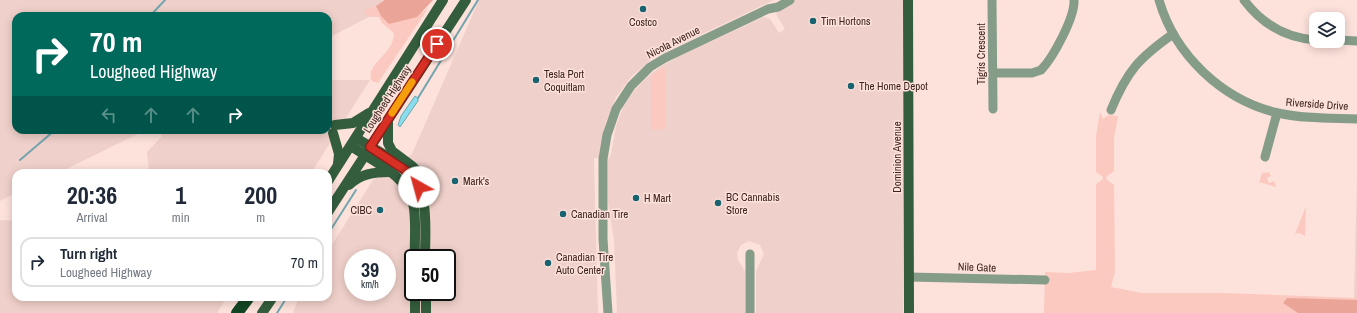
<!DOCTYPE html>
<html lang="en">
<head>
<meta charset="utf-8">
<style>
	body { margin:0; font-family:"Archivo Narrow",sans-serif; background:#f6f6f7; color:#1f2937; height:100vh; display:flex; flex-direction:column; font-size:15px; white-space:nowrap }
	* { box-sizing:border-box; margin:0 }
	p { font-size:13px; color:#747a83 }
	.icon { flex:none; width:22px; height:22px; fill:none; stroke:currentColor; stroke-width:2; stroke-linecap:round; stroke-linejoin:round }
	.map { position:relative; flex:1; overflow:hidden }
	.side { position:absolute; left:12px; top:169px; width:320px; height:132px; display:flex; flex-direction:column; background:#fff; border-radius:12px; box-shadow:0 2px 10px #0003 }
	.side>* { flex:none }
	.guide { position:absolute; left:12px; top:12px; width:320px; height:122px; border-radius:12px; box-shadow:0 2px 10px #0003; background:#00695c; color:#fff; overflow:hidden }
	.fabs { position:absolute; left:1309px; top:12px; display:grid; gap:8px }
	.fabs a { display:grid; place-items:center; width:36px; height:36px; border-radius:8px; background:#fff; box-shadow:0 2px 10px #0003; font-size:20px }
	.speed { position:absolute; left:344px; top:249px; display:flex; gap:8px; font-size:20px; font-weight:700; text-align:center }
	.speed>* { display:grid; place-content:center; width:52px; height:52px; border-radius:50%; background:#fff; box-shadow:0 2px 10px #0003; line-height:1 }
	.speed small { font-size:10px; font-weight:400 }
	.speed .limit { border:2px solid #111; border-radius:6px; background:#fff; color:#111 }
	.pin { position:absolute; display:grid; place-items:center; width:34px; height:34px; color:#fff; margin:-17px; border:2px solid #fff; border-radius:50%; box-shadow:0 1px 4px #0007 }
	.me { position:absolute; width:44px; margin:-22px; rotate:322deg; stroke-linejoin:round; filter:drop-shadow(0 0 3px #0008) }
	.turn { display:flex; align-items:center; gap:14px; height:84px; padding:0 12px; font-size:18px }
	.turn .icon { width:52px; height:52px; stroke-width:2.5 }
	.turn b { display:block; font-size:28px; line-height:34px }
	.lanes { display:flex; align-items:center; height:38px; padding:0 12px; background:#0003; justify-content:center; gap:20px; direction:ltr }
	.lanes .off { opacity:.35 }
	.eta { display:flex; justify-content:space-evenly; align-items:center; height:68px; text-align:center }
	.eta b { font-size:24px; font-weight:700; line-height:28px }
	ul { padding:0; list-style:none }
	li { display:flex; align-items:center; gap:12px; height:50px; margin:0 8px 6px; padding:0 4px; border:2px solid #e0e1e3; border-radius:12px }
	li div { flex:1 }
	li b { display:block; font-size:15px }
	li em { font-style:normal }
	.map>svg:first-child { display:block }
</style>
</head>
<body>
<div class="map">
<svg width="1357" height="313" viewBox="0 0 1357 313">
	<rect width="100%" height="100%" fill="#fde1db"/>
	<g fill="#f0d0ca" fill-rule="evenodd">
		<polygon points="0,0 402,0 328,38 328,16 16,16 16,130 146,130 58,173 16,173 16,193 0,201"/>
		<path d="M479,0H774L654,57L631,77L616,97L605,125L600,158H594L598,313H293L299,297H328V251L373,180L412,154ZM353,258H387V292H353ZM413,258H447V292H413Z"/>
		<polygon points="793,0 903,0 903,313 756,313 756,271 764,254 760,245 749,241 741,245 737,253 738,260 745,271 745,313 617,313 614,240 608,203 608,160 611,154 616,126 623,107 634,91 647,77 660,67 680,56 764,17 770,19 779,33 785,29 777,16 776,12"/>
		<polygon points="328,80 370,80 311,173 149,173 147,152 161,137 161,130 328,130"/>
		<polygon points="1357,181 1357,298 1354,298"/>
		<polygon points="0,220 16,221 16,297 227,297 217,313 0,313"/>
	</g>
	<g fill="#fbc9bf">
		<path d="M376,6L381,16L423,12L428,7L425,13L378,83L372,81C364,64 394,55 394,33L382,23L379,17H372L364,14L367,9Z"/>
		<polygon points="664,66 666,76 666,129 651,130 651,76"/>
		<polygon points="1100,112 1103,119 1108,115 1118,116 1114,138 1114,171 1106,177 1107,180 1114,185 1115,272 1111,287 1142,293 1225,293 1357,298 1357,313 1044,313 1045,272 1068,273 1096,270 1096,184 1103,179 1103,177 1096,172 1096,136"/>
		<polygon points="1269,172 1271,176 1267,178 1269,183 1274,181 1276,187 1259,182 1262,173"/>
		<polygon points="1306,206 1305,236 1299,233 1295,234"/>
	</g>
	<g fill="#eaa598">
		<polygon points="385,0 433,0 417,17 389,24 381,16 376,6"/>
		<polygon points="1287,298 1357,300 1357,313 1298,313 1283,303"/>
	</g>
	<polygon fill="#88ddec" stroke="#72a5ae" points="415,96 418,98 418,101 400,127 398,125 401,116"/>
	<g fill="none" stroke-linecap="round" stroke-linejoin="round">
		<g stroke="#72a5ae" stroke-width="2">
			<polyline points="150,16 165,0"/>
			<polyline points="418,98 478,0"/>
			<polyline points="20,160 55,130"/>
			<polyline points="328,234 356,190"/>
			<polyline points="277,313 287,297"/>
		</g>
		<g stroke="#859c89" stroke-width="9">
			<polyline points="992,0 993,109"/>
			<path d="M1159,0C1175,55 1222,100 1278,113C1304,119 1331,118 1357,119"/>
			<path d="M1244,0C1262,24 1286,38 1316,40"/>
			<polyline points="1338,40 1357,41"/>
			<path d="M993,73H1032L1041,70C1053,58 1075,17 1074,0"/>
			<path d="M1111,110C1127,71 1139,58 1173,34"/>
			<polyline points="1265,157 1277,113"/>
			<polyline points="750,254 750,313"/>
			<polyline points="909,277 1045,280"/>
			<polyline points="608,313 603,239 603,159 607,135 616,109 631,86 650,67 665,58 768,9 778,7 790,0"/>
		</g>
		<g stroke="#335d3d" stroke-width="10">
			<polyline points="908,0 909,313"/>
			<polyline points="388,121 388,143 392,151 412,166 420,174 426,193"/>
			<polyline points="335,125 353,123 369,113"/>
			<polyline points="333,133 339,154 338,164"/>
			<path d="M356,138C380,153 416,168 423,199C427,218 425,239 425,258"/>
			<path d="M351,146C372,161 407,175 413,203C417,220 414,240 415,258"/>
			<polyline points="328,181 443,0"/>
			<path d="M349,185C360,174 374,172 389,172"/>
			<polyline points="328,212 466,0"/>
			<polyline points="415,292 415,313"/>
			<polyline points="262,313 273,297"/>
			<polyline points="426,313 426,292"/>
		</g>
		<polyline stroke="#124623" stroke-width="12" points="237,313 249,297"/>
	</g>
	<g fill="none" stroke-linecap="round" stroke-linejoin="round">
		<g stroke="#8d1f18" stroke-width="10">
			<polyline id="route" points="419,187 405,170 370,147 437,44"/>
		</g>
		<use href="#route" stroke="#d93025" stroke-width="7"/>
		<polyline stroke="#f59e0b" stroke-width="7" points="392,113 412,82"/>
	</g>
	<g fill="#18636f" stroke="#fde1db" stroke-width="1.5">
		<circle cx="643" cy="9" r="4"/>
		<circle cx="813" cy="21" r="4"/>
		<circle cx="536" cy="80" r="4"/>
		<circle cx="851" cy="86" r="4"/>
		<circle cx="455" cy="181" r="4"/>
		<circle cx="636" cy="198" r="4"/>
		<circle cx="718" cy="203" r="4"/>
		<circle cx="380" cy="210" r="4"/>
		<circle cx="563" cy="214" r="4"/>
		<circle cx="548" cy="263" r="4"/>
	</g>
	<g text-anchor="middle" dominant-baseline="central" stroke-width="3" stroke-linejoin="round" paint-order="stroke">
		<g font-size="11" fill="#3d231f" stroke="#fde1db" text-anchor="start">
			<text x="821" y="21">Tim Hortons</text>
			<text x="643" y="22" text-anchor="middle">Costco</text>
			<text x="544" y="74">Tesla Port<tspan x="544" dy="13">Coquitlam</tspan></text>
			<text x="859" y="86">The Home Depot</text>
			<text x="463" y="181">Mark's</text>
			<text x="726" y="197">BC Cannabis<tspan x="726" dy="13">Store</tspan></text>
			<text x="644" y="198">H Mart</text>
			<text x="372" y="210" text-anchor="end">CIBC</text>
			<text x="571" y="214">Canadian Tire</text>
			<text x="556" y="257">Canadian Tire<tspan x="556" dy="13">Auto Center</tspan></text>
		</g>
		<g font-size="11" fill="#3d231f" stroke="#fde1db">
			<text transform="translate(673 42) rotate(-27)">Nicola Avenue</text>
			<text transform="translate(981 54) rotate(-90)">Tigris Crescent</text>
			<text transform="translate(387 99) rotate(-57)">Lougheed Highway</text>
			<text transform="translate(1317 104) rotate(4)">Riverside Drive</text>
			<text transform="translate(897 157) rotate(-90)">Dominion Avenue</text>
			<text transform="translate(977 267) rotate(2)">Nile Gate</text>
		</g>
	</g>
</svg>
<div class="fabs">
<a><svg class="icon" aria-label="layers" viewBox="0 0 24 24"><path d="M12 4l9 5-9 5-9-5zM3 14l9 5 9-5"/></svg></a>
</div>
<div class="speed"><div>39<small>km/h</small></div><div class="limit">50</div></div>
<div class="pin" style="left:437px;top:44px;background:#d93025"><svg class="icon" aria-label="arrive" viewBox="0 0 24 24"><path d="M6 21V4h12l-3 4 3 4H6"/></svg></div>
<svg class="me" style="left:419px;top:187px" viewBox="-20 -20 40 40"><circle r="19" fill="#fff"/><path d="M0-13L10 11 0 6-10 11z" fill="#d93025"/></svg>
<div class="guide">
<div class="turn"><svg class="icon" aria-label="right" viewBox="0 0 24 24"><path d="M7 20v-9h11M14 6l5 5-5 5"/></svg><div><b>70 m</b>Lougheed Highway</div></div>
<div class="lanes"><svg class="icon off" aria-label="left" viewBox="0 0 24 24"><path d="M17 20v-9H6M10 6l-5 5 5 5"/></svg><svg class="icon off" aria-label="ahead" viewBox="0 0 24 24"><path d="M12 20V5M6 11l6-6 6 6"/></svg><svg class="icon off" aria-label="ahead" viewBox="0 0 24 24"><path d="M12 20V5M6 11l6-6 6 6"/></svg><svg class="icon" aria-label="right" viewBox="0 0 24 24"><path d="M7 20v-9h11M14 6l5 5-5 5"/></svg></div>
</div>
<section class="side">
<div class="eta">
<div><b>20:36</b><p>Arrival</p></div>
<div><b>1</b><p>min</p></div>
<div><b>200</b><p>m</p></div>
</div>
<ul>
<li><svg class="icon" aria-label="right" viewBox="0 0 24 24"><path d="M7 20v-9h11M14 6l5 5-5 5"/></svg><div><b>Turn right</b><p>Lougheed Highway</p></div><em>70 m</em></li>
</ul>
</section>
</div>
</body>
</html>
